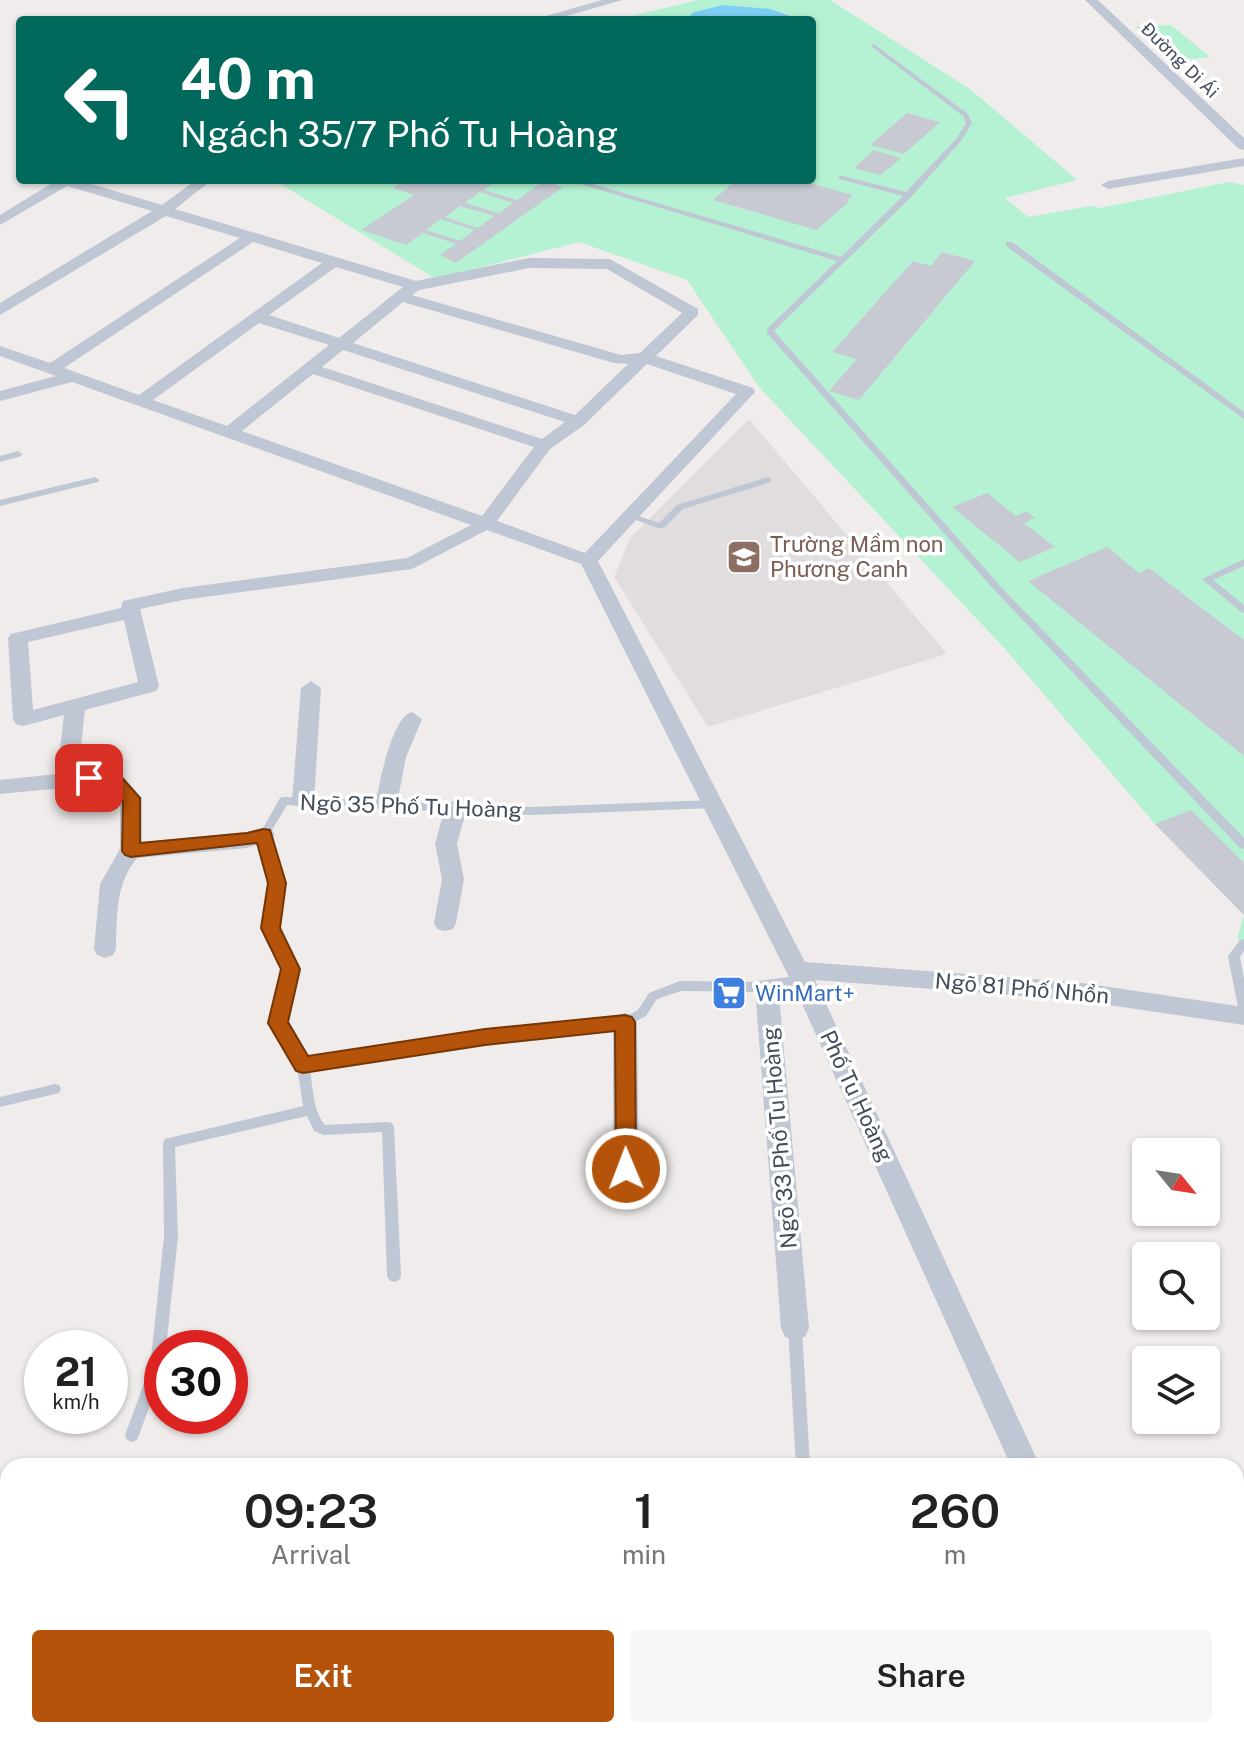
<!DOCTYPE html>
<html lang="en">
<head>
<meta charset="utf-8">
<style>
	body { margin:0; font-family:"Public Sans",sans-serif; background:#f6f6f6; color:#222; height:100vh; display:flex; flex-direction:column; font-size:30px; white-space:nowrap }
	* { box-sizing:border-box; margin:0 }
	p { font-size:26px; color:#767676 }
	.icon { flex:none; width:44px; height:44px; fill:none; stroke:currentColor; stroke-width:2; stroke-linecap:round; stroke-linejoin:round }
	.map { position:relative; flex:1; overflow:hidden }
	.panel { position:absolute; left:0px; top:1458px; width:1244px; height:280px; display:flex; flex-direction:column; background:#fff; border-radius:24px 24px 0 0; box-shadow:0 2px 6px #0004 }
	.panel>* { flex:none }
	.hud { position:absolute; left:16px; top:16px; width:800px; height:168px; border-radius:8px; box-shadow:0 2px 6px #0004; background:#00695c; color:#fff; overflow:hidden }
	.needle { width:52px; rotate:120deg }
	.controls { position:absolute; left:1132px; top:1138px; display:grid; gap:16px }
	.controls a { display:grid; place-items:center; width:88px; height:88px; border-radius:8px; background:#fff; box-shadow:0 2px 6px #0004; font-size:40px }
	.speed { position:absolute; left:24px; top:1330px; display:flex; gap:16px; font-size:40px; font-weight:700; text-align:center }
	.speed>* { display:grid; place-content:center; width:104px; height:104px; border-radius:50%; background:#fff; box-shadow:0 2px 6px #0004; line-height:1 }
	.speed small { font-size:20px; font-weight:400 }
	.speed .limit { border:12px solid #d22; background:#fff; color:#111 }
	.pin { position:absolute; display:grid; place-items:center; width:68px; height:68px; color:#fff; margin:-34px; border-radius:16px; box-shadow:0 4px 12px #0006 }
	.me { position:absolute; width:88px; margin:-44px; rotate:359deg; stroke-linejoin:round; filter:drop-shadow(0 0 6px #0008) }
	.turn { display:flex; align-items:center; gap:28px; height:168px; padding:0 32px; font-size:36px }
	.turn .icon { width:104px; height:104px; stroke-width:2.5 }
	.turn b { display:block; font-size:56px; line-height:68px }
	.eta { display:flex; justify-content:space-evenly; align-items:center; height:136px; text-align:center }
	.eta b { font-size:48px; font-weight:600; line-height:56px }
	.primary-button { display:flex; gap:16px; margin-top:auto; padding:16px 32px }
	.primary-button a { flex:1; height:92px; border-radius:8px; background:#b45309; color:#fff; font-size:32px; font-weight:600; line-height:92px; text-align:center }
	.primary-button a+a { background:#f6f6f6; color:#222 }
	.map>svg:first-child { display:block }
</style>
</head>
<body>
<div class="map">
<svg width="1244" height="1738" viewBox="0 0 1244 1738">
	<rect width="100%" height="100%" fill="#f0ecec"/>
	<polygon fill="#e1ddde" points="749,419 947,654 708,727 614,577 630,538"/>
	<g fill="#b5f2d3">
		<polygon points="698,0 830,0 970,89 1077,180 1005,198 1028,217 1090,206 1100,208 1229,182 1244,185 1244,948 1237,938 1244,915 1155,824 1004,648 759,387 687,280 579,242 436,279 274,180 812,180 812,20 614,20"/>
		<polygon points="1171,25 1210,57 1173,62 1136,27"/>
	</g>
	<polygon fill="#7fcef3" points="723,5 771,9 800,20 772,20 749,16 736,20 685,20 694,12"/>
	<g fill="#c8cad3" fill-rule="evenodd">
		<polygon points="907,113 940,122 904,154 870,145"/>
		<polygon points="874,150 901,158 881,175 854,168"/>
		<path d="M406,180H497L484,190L517,200L544,181L563,187L456,263L440,255L456,244L423,233L406,245L361,230L414,195L393,188ZM480,192L513,203L499,213L465,203ZM460,206L494,216L478,228L445,217ZM441,219L474,230L460,241L426,230Z"/>
		<polygon points="737,180 798,180 853,195 847,201 849,202 816,230 713,200"/>
		<polygon points="942,252 975,261 859,400 829,391 857,359 832,352 913,261 931,266"/>
		<polygon points="987,493 1016,516 1027,511 1035,518 1024,523 1055,547 1020,562 952,507"/>
		<polygon points="1107,547 1139,573 1149,568 1244,640 1244,756 1028,581"/>
		<polygon points="1191,810 1244,863 1244,915 1155,824"/>
	</g>
	<g fill="none" stroke-linecap="round" stroke-linejoin="round">
		<g fill="#bec7d3" fill-rule="evenodd">
			<polygon points="874,44 968,114 972,123 961,141 911,197 774,331 1002,588 1244,838 1244,849 1240,848 996,592 767,333 767,329 837,261 567,180 579,180 841,257 903,196 839,179 839,175 906,192 956,139 966,123 963,116 872,47 872,45"/>
			<polygon points="1006,242 1012,242 1244,412 1244,419 1006,246"/>
			<polygon points="18,451 22,454 21,456 0,462 0,456"/>
			<polygon points="95,477 99,480 98,482 0,506 0,500"/>
			<polygon points="768,477 771,478 771,482 683,509 664,528 658,528 625,516 630,513 659,523 677,505"/>
			<polygon points="1244,559 1244,566 1213,580 1244,605 1244,613 1241,612 1202,579"/>
			<path d="M284,797L532,807L714,800L719,804L714,808L532,815L287,805L269,835L283,883L277,928L296,969L284,1023L306,1060L485,1032L623,1018L638,1010L649,993L680,981L767,982L771,984L773,987L771,990L767,992L681,991L657,999L646,1016L625,1027L485,1042L310,1069C313,1088 313,1110 325,1125L388,1122L392,1123L394,1127L401,1276L399,1280L394,1282L389,1280L387,1276L382,1132L324,1135L314,1131L307,1116L175,1147L178,1237L166,1348H162V1372L139,1435L137,1440L132,1442L127,1440L125,1435L150,1367L164,1237L163,1143L165,1139L303,1106L297,1066L272,1023L284,969L265,928L271,883L259,835L280,798Z"/>
			<polygon points="1244,939 1244,951 1240,957 1244,978 1244,1013 1240,1011 1238,1008 1228,956 1240,940"/>
			<polygon points="55,1084 59,1085 61,1089 59,1093 0,1107 0,1097"/>
			<polygon points="795,1322 800,1324 802,1328 810,1466 796,1466 788,1328 790,1324"/>
			<polygon points="8,1668 8,1684 0,1687 0,1671"/>
		</g>
		<g fill="#bec7d3" fill-rule="evenodd">
			<polygon points="602,0 622,0 553,20 532,20"/>
			<polygon points="1085,0 1098,0 1244,138 1244,150 1239,149"/>
			<polygon points="1244,158 1244,166 1108,189 1101,185 1108,181"/>
			<path d="M57,180H78L162,205L196,180H212L175,209L416,281L529,258L610,259L698,309V315L656,356L753,388L755,392L598,561L805,962L1075,982L1244,1007V1025L1075,1000L815,980L1040,1466H1011L798,995L779,996L809,1328L805,1337L795,1340L785,1337L781,1328L755,987L759,981L789,977L581,564L487,530L412,569L183,600L140,609L159,686L156,691L85,710L78,772L118,771L142,798V842L247,832L264,827L272,830L275,835L272,840L247,848L137,858C115,884 117,917 116,949L113,955L105,958L97,955L94,949L100,884L120,849V800L106,784L0,794V780L57,774L64,715L23,726L16,724L13,719L8,638L11,634L121,608L123,601L183,588L407,558L471,525L72,382L0,401V391L56,376L0,356V346L50,363L240,238L166,216L0,315V303L152,211L67,186L0,225V215ZM253,242L322,263L139,395L64,368ZM336,267L403,287L339,338L269,315ZM529,268L607,269L682,313L640,353L621,355L412,295L419,290ZM403,302L614,363L628,364L575,415L353,343ZM259,323L329,345L227,426L153,400ZM343,350L565,422L542,439L322,367ZM647,364L736,394L585,553L497,521L550,449L584,425ZM313,374L534,447L482,516L242,431ZM124,620L138,682L33,710L28,642Z"/>
			<polygon points="311,681 321,688 314,801 311,806 295,806 292,801 301,688"/>
			<path d="M412,712L422,719L406,757L397,804L394,809H378L375,804C380,783 391,718 412,712Z"/>
			<polygon points="456,800 464,803 467,808 457,844 464,879 456,923 453,929 445,931 437,929 434,923 442,879 435,844 445,808 448,803"/>
			<polygon points="625,1013 633,1015 637,1022 639,1169 635,1177 626,1180 617,1177 613,1169 613,1022 617,1015"/>
			<polygon points="1133,1730 1167,1730 1170,1738 1136,1738"/>
		</g>
	</g>
	<polygon fill="#b45309" stroke="#753606" stroke-width="2" points="111,770 117,772 140,798 140,843 247,833 264,829 270,830 286,883 280,928 300,969 288,1022 308,1056 485,1029 625,1015 632,1017 635,1022 636,1169 633,1175 626,1178 619,1175 616,1169 615,1031 485,1045 303,1073 296,1071 268,1023 281,969 261,928 268,883 257,843 131,857 125,855 122,851 123,800 107,782 89,784 81,778 89,772"/>
	<defs>
		<g id="school-square" transform="scale(1.8)"><rect x="-9" y="-9" width="18" height="18" rx="4" fill="#8d6e63" stroke="#fff"/><path d="M0-5L7-2L0 1L-7-2ZM-4 1L0 2.5L4 1V4Q0 6-4 4Z" fill="#fff"/></g>
		<g id="supermarket-square" transform="scale(1.8)"><rect x="-9" y="-9" width="18" height="18" rx="4" fill="#3f7fe0" stroke="#fff"/><path d="M-6-5.5h2.5l.6 2H6L4.5 2H-2.5L-4.4-4H-6ZM-1.5 3.2a1.3 1.3 0 1 0 .1 0ZM3 3.2a1.3 1.3 0 1 0 .1 0Z" fill="#fff"/></g>
	</defs>
	<g fill-rule="evenodd">
		<use href="#school-square" x="744" y="557"/>
		<use href="#supermarket-square" x="729" y="993"/>
	</g>
	<g text-anchor="middle" dominant-baseline="central" stroke-width="7" stroke-linejoin="round" paint-order="stroke">
		<g font-size="18" fill="#434d5b" stroke="#fff">
			<text transform="translate(1180 60) rotate(44)">Đường Di Ái</text>
		</g>
		<g font-size="22" fill="#785e54" stroke="#fff" text-anchor="start">
			<text x="770" y="544">Trường Mầm non<tspan x="770" dy="25">Phương Canh</tspan></text>
		</g>
		<g font-size="22" fill="#434d5b" stroke="#fff">
			<text transform="translate(411 806) rotate(2)">Ngõ 35 Phố Tu Hoàng</text>
			<text transform="translate(1022 988) rotate(5)">Ngõ 81 Phố Nhổn</text>
			<text transform="translate(857 1096) rotate(65)">Phố Tu Hoàng</text>
			<text transform="translate(779 1138) rotate(-95)">Ngõ 33 Phố Tu Hoàng</text>
		</g>
		<g font-size="22" fill="#366cbe" stroke="#fff" text-anchor="start">
			<text x="755" y="993">WinMart+</text>
		</g>
	</g>
</svg>
<div class="controls">
<a><svg class="needle" viewBox="-14 -14 28 28"><path d="M0-13l5 13h-10z" fill="#e53935"/><path d="M0 13l5-13h-10z" fill="#767676"/></svg></a>
<a><svg class="icon" aria-label="search" viewBox="0 0 24 24"><circle cx="10" cy="10" r="6"/><path d="M15 15l6 6"/></svg></a>
<a><svg class="icon" aria-label="layers" viewBox="0 0 24 24"><path d="M12 4l9 5-9 5-9-5zM3 14l9 5 9-5"/></svg></a>
</div>
<div class="speed"><div>21<small>km/h</small></div><div class="limit">30</div></div>
<div class="pin" style="left:89px;top:778px;background:#d93025"><svg class="icon" aria-label="arrive" viewBox="0 0 24 24"><path d="M6 21V4h12l-3 4 3 4H6"/></svg></div>
<svg class="me" style="left:626px;top:1169px" viewBox="-20 -20 40 40"><circle r="17" fill="#b45309" stroke="#fff" stroke-width="3"/><path d="M0-11L8 9 0 5-8 9z" fill="#fff"/></svg>
<div class="hud">
<div class="turn"><svg class="icon" aria-label="left" viewBox="0 0 24 24"><path d="M17 20v-9H6M10 6l-5 5 5 5"/></svg><div><b>40 m</b>Ngách 35/7 Phố Tu Hoàng</div></div>
</div>
<section class="panel">
<div class="eta">
<div><b>09:23</b><p>Arrival</p></div>
<div><b>1</b><p>min</p></div>
<div><b>260</b><p>m</p></div>
</div>
<div class="primary-button"><a>Exit</a><a>Share</a></div>
</section>
</div>
</body>
</html>
